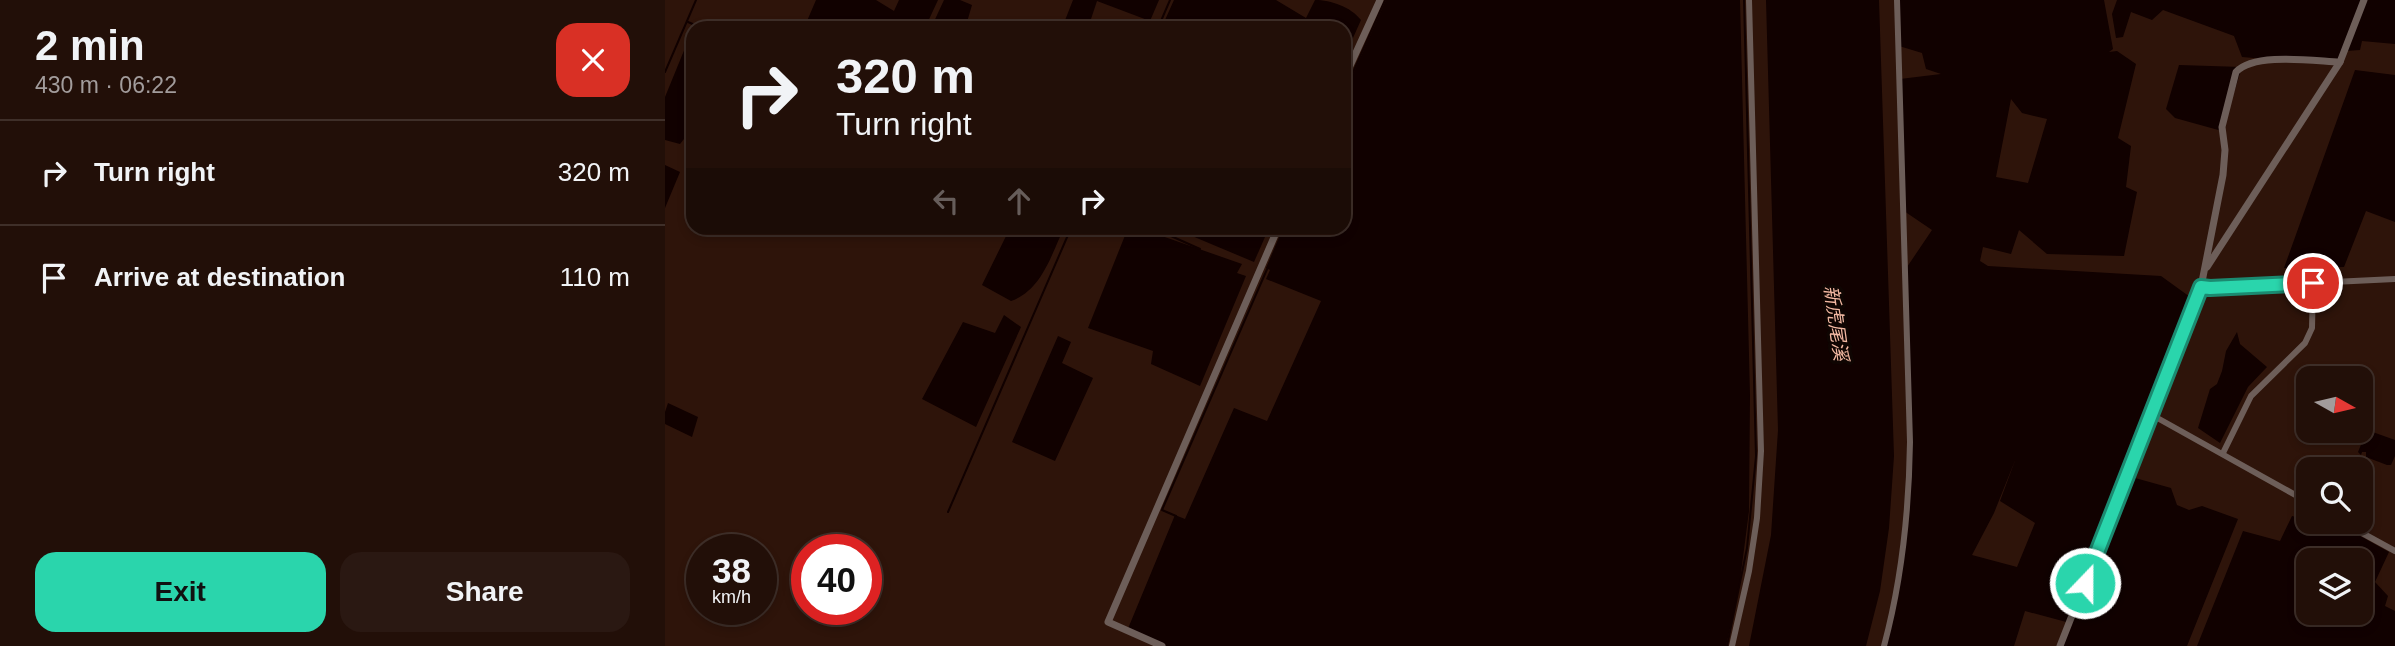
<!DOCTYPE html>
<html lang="en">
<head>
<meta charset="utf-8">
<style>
	body { margin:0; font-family:Helvetica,"Noto Sans TC",sans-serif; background:#2a1812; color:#f1f3f6; height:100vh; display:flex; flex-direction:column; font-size:26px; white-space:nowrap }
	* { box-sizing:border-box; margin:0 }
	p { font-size:23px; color:#a29c9c }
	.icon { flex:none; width:38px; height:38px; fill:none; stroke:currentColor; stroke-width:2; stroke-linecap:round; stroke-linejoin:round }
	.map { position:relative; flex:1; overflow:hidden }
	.details { display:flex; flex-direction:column; background:#220f08; width:665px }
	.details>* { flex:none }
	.banner { position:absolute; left:21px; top:21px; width:665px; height:214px; border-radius:21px; box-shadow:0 4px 10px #0003,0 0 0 2px #3f2f29; background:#220f08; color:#f1f3f6; overflow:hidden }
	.needle { width:46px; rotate:98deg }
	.fabs { position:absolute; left:1631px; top:366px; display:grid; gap:14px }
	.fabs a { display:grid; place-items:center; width:77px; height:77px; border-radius:14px; background:#220f08; box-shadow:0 4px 10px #0003,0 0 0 2px #3f2f29; font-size:35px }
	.speed { position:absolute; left:21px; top:534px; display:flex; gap:14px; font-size:35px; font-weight:700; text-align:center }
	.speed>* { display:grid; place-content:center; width:91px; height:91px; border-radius:50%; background:#220f08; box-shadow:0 4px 10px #0003,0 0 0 2px #3f2f29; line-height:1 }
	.speed small { font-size:18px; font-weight:400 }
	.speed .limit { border:10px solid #d22; background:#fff; color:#111 }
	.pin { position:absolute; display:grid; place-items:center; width:60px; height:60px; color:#fff; margin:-30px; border:4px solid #fff; border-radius:50%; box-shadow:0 2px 7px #0007 }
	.me { position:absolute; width:77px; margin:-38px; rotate:22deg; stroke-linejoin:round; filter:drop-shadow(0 0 5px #0008) }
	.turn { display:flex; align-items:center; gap:24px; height:147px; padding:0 35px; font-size:32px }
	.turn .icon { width:91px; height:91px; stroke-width:2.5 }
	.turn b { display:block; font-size:49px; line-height:60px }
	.lanes { display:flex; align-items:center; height:66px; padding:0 35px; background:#0003; justify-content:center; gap:35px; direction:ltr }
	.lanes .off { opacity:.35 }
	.round { display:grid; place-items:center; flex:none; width:74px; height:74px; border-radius:21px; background:#2a1812 }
	.head { display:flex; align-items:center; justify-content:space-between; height:119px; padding:0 35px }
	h1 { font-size:42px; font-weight:700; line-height:52px }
	.button { display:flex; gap:14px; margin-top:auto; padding:14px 35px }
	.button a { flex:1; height:80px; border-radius:21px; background:#2ad5ac; color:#111; font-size:28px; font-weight:700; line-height:80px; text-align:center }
	.button a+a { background:#2a1812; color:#f1f3f6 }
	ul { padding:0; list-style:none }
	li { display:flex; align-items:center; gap:21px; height:105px; padding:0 35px; border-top:2px solid #3f2f29 }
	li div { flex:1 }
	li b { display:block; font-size:26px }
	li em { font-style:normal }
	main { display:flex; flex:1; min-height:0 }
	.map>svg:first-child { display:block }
</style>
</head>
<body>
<main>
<section class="details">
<div class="head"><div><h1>2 min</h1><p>430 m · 06:22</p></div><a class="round" style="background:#d93025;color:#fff"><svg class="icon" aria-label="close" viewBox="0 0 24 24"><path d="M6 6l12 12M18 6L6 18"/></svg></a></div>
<ul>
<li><svg class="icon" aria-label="right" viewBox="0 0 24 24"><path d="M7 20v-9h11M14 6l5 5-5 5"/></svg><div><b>Turn right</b></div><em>320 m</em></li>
<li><svg class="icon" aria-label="arrive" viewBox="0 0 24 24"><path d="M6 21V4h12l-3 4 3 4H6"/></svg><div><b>Arrive at destination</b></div><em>110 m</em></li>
</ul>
<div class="button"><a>Exit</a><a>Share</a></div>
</section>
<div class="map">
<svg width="1730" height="646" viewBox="0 0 1730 646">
	<rect width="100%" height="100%" fill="#2e140a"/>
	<g fill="#110100" fill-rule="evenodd">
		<polygon points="151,0 211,0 229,11 234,0 273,0 260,28 139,28"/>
		<polygon points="279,0 295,0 307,5 302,22 326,28 266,28"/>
		<polygon points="408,0 494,0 485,21 432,1 423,28 397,28"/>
		<path d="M509,0H611L641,18L650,0C666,0 686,7 696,20L679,58V28H510L500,20Z"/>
		<polygon points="721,0 1075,0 1085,395 1084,511 1074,588 1061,646 493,646 462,631 510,515 520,519 569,408 602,421 656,301 601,279 605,270 601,268 618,228 679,228 679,95"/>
		<polygon points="1101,0 1214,0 1229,456 1224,528 1215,591 1201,646 1084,646 1106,535 1113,430"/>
		<path d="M1232,0H1439L1448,49L1444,52L1452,51L1471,64L1453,138L1466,146L1461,187L1472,192L1459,256L1382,254L1354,230L1346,254L1318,247L1315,261L1323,266L1496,276L1532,302L1463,476L1506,488L1512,505L1524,510L1537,506L1573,519L1522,646H1396L1405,623L1360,611L1349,646H1218L1240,540L1245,446L1240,270L1267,230L1239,211L1235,79L1276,74L1261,69L1257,53L1234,46ZM1346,99L1357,113L1382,119L1363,183L1331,177ZM1351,458L1335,501L1370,523L1352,567L1307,555L1329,513Z"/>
		<polygon points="1452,0 1730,0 1730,44 1697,41 1695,50 1681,51 1675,62 1635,62 1577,57 1569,36 1498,10 1487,20 1466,12 1458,37 1451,38 1447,14"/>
		<polygon points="27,31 28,142 19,139 15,144 0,140 0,97"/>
		<polygon points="1514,65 1577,67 1557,131 1510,118 1501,109"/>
		<polygon points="1690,70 1730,75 1730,222 1701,211 1679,267 1619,268"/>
		<polygon points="0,165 15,172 0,208"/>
		<path d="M345,228H399C386,255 377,290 346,301L317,285Z"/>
		<polygon points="463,228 474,228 577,264 572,273 581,276 535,386 486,364 488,351 423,328"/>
		<polygon points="508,228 604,228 589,262"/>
		<polygon points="339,315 356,327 311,427 257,399 298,322 330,333"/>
		<polygon points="1572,332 1575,344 1602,367 1583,387 1555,443 1533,428 1545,389 1552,384 1557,371 1561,351"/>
		<polygon points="393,336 406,342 397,363 428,378 390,461 347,442"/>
		<polygon points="3,403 33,417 27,437 0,424 0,412"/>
		<polygon points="1702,430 1730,440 1730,456 1726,465 1722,465 1701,457 1701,452 1697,452 1696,455 1693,452"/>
		<path d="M1627,516L1653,523L1670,522L1724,552L1710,582L1723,596L1720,606L1730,611V646H1532L1578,531L1615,541ZM1643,560H1696V612H1643Z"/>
	</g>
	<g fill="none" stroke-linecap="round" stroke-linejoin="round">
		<g stroke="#110100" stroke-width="2">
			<polyline points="23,22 37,28"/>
			<polyline points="493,28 505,0"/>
			<polyline points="0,72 31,0"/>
			<polyline points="679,93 720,0"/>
			<polyline points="488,228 535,249"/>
			<polyline points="283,512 406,228"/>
			<polyline points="511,516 497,510 603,267"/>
			<polyline points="1062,646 1082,548 1091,456 1079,0"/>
		</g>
		<g stroke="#6d5e59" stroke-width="6">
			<polyline points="1536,287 1545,288 1730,279"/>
			<polyline points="1487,415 1643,502"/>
			<polyline points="1558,453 1586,396 1640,343 1647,328 1648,283"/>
			<polyline points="1677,522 1730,551"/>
			<polyline points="1067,646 1084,571 1092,518 1096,451 1084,0"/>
			<path d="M1219,646C1237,579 1244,511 1245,442L1232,0"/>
		</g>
		<g stroke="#6d5e59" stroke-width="7">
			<polyline points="679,79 715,0"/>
			<polyline points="1542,267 1675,62"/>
			<polyline points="497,646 443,622 613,228"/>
			<path d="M1395,646L1536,287L1558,175L1560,150L1557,127L1571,72C1589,52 1649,61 1675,62L1699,0"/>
		</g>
	</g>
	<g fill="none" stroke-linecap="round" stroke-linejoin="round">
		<g stroke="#1b8a70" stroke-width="18">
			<polyline id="route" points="1420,583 1536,287 1545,288 1648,283"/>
		</g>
		<use href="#route" stroke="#2ad5ac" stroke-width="12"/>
	</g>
	<g text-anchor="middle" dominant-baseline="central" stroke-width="7" stroke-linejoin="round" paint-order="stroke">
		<g font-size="19" font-style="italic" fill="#f3b9a3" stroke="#0f0502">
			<text transform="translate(1171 323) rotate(82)">新虎尾溪</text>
		</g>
	</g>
</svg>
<div class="fabs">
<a><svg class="needle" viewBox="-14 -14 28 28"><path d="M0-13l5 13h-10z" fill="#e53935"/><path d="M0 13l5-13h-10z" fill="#a29c9c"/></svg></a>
<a><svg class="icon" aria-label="search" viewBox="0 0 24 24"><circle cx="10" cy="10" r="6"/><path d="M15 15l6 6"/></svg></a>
<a><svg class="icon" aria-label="layers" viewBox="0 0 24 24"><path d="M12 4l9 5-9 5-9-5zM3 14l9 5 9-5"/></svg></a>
</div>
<div class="speed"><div>38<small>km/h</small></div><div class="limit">40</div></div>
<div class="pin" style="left:1648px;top:283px;background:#d93025"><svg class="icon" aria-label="arrive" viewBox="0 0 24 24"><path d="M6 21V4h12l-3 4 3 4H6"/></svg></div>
<svg class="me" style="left:1420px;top:583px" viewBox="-20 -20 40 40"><circle r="17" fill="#2ad5ac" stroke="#fff" stroke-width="3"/><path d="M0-11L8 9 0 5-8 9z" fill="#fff"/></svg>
<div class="banner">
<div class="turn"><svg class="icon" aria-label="right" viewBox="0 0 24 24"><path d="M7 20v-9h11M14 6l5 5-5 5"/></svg><div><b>320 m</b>Turn right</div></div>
<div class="lanes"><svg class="icon off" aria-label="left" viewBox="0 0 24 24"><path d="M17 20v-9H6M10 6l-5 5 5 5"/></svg><svg class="icon off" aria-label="ahead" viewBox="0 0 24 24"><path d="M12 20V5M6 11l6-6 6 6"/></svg><svg class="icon" aria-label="right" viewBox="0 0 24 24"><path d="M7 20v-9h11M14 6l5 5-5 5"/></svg></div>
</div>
</div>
</main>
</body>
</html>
